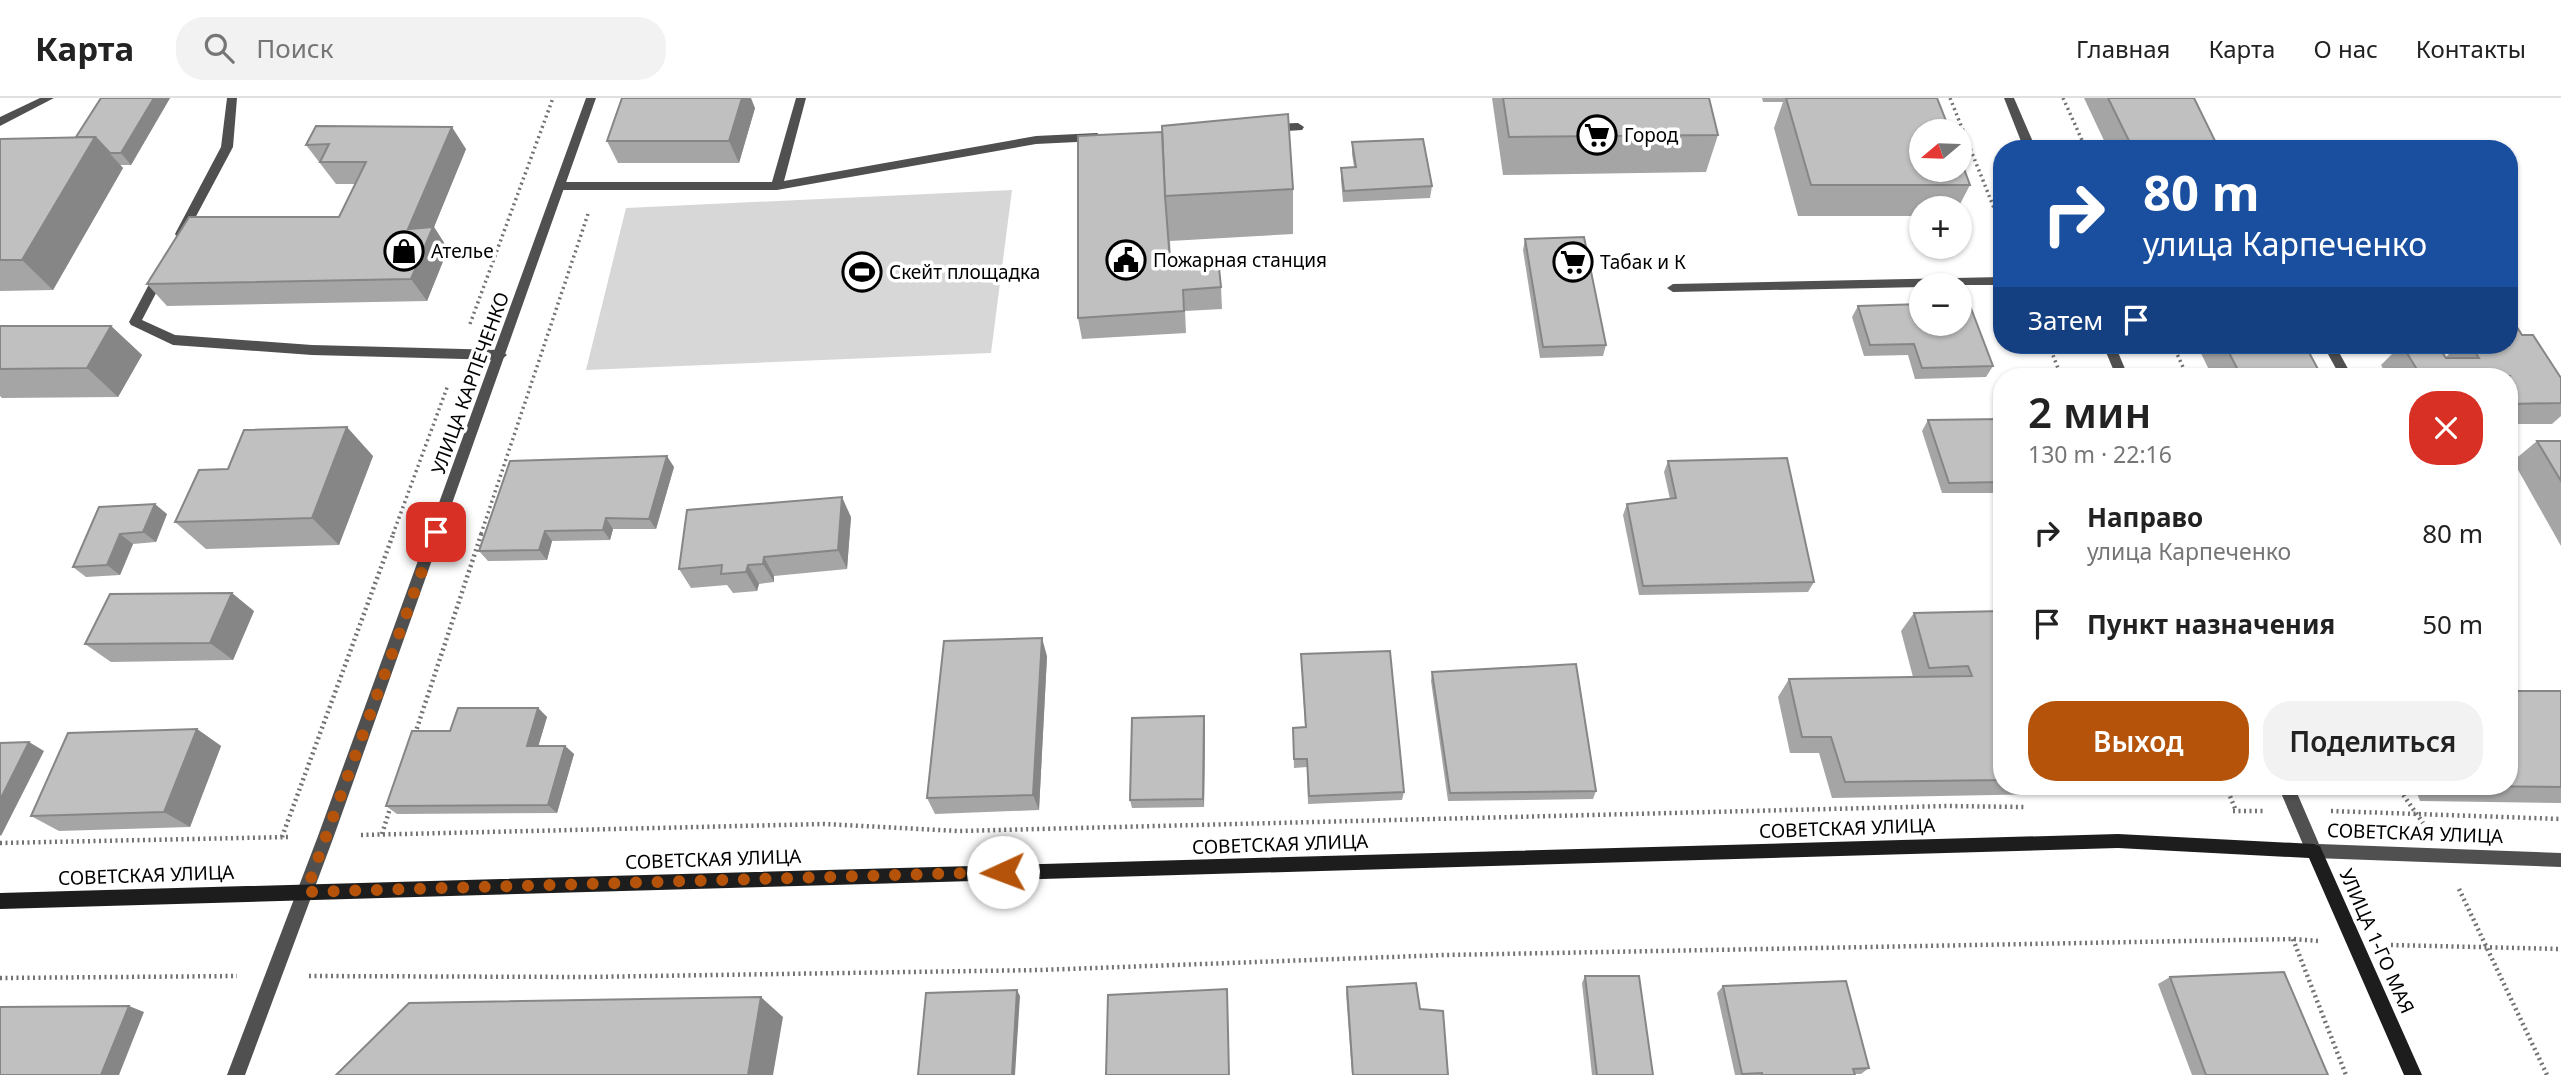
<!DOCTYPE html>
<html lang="ru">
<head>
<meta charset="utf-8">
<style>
	body { margin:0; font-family:"Noto Sans",sans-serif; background:#f2f2f2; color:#222; height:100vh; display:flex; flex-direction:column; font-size:26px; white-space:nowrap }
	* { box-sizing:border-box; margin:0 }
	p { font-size:23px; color:#767676 }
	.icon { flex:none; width:38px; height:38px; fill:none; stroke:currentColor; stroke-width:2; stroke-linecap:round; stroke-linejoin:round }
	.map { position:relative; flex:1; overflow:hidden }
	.details { position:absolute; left:1993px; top:270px; width:525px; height:427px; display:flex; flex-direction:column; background:#fff; border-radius:28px; box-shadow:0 2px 5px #0004 }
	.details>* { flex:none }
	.hud { position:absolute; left:1993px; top:42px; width:525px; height:214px; border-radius:28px; box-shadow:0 2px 5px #0004; background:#1a4fa0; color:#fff; overflow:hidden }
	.needle { width:46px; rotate:251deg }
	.controls { position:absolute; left:1909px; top:21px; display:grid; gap:14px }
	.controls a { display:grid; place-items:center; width:63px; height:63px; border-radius:50%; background:#fff; box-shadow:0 2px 5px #0004; font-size:35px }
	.pin { position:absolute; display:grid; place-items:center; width:60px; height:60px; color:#fff; margin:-30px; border-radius:14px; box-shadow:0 4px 10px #0006 }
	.me { position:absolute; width:77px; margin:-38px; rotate:268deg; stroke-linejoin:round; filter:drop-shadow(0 0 5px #0008) }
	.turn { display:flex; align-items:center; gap:24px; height:147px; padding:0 35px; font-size:32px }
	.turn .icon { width:91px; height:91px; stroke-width:2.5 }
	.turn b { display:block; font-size:49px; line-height:60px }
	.then { display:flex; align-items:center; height:66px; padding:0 35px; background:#0003; gap:14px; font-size:26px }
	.round { display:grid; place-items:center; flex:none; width:74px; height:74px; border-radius:28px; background:#f2f2f2 }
	.overview { display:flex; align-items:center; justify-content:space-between; height:119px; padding:0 35px }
	h1 { font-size:42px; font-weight:600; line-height:52px }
	.primary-button { display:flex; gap:14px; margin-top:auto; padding:14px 35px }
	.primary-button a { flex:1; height:80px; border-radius:28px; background:#b45309; color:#fff; font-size:28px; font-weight:600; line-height:80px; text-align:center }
	.primary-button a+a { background:#f2f2f2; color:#222 }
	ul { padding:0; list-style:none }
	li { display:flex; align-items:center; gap:21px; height:91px; padding:0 35px }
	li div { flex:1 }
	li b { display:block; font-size:26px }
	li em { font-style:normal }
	header { display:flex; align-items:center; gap:42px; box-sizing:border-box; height:98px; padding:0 35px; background:#fff; border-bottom:2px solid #e0e0e0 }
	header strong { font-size:33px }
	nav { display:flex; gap:38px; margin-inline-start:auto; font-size:24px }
	.search { width:490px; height:63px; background:#f2f2f2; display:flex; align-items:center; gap:18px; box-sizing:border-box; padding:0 24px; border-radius:28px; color:#767676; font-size:26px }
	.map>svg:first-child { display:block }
</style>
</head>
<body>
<header>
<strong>Карта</strong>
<div class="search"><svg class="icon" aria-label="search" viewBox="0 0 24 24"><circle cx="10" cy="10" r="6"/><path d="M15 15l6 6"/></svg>Поиск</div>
<nav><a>Главная</a><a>Карта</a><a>О нас</a><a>Контакты</a></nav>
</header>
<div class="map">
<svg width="2561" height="977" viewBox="0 0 2561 977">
	<rect width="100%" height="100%" fill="#fff"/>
	<polygon fill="#d7d7d7" points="1012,92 991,255 586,272 626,110"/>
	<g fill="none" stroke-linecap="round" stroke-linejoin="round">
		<g stroke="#727272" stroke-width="3.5" stroke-dasharray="2 3.5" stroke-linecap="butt">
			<polyline points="1950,0 2002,130"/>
			<polyline points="2063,0 2086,51"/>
			<polyline points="470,226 553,0"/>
			<polyline points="2049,247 2061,278"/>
			<polyline points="2173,247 2187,278"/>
			<polyline points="393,436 448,287"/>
			<polyline points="481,436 588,116"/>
		</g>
		<g stroke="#727272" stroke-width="4.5" stroke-dasharray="2 3.5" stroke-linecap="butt">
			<polyline points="415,636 482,434"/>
			<polyline points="2226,688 2236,713"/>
			<polyline points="2397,688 2423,725"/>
			<polyline points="2233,713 2263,713"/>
			<polyline points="2331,713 2561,721"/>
			<polyline points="382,736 391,707"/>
			<polyline points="361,737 824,726 959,733 1947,708 2025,709"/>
			<polyline points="282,739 394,434"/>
			<polyline points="0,745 289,739"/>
			<polyline points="2459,791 2547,977"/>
			<polyline points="2293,841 2346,977"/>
			<polyline points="2391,847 2561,851"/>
			<polyline points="309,878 584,879 1040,872 1445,857 2293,841 2319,843"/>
			<polyline points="0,880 237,878"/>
		</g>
		<g fill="#505050" fill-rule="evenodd">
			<polygon points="40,0 54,0 0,28 0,19"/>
			<polygon points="227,0 237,0 233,49 185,139 177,139 175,136 221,49"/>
			<polygon points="796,0 806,0 784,83 1036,38 1097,35 1103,39 1097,43 1036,46 777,92 561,92 555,88 561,84 772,84"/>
			<polygon points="1298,25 1304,29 1302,32 1271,34 1265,30 1271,26"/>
			<polygon points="160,172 166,176 142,222 175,237 312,247 501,252 507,257 501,262 312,257 173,247 131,227 129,224 156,173"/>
			<polygon points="2002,179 2002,187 1922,187 1922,189 1673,194 1667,190 1673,186"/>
			<polygon points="2323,247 2335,247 2352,278 2340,278"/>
		</g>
		<polygon fill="#505050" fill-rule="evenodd" points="586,0 596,0 334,738 245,977 227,977 318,738"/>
		<g fill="#505050" fill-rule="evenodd">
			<polygon points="2004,0 2014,0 2036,51 2024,51"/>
			<polygon points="2103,247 2115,247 2128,278 2116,278"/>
			<polygon points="2278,688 2294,688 2319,746 2561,755 2561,769 2314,760 2308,758"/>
		</g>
		<polygon fill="#1d1d1d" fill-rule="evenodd" points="2118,736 2314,746 2320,748 2422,977 2404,977 2309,760 2118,750 0,811 0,795"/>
	</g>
	<g fill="#a5a5a5">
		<polygon points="101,0 170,0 131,67 120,67 123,70 53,192 0,193 0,41 76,39"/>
		<polygon points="1492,0 1709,0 1718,37 1706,74 1503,77"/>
		<polygon points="1762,0 1937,0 1970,87 1958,110 1922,110 1922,118 1798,118 1774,30 1783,4 1763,4"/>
		<polygon points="2084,0 2194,0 2219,51 2108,51"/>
		<polygon points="755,10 739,65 618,65 607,43"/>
		<polygon points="316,28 466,51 434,129 448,151 427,203 167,208 147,186 339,119 355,86 336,86 306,47"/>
		<polygon points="1078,38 1293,91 1293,136 1170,143 1171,162 1221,189 1222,211 1185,213 1186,235 1082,241 1078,220"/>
		<polygon points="1352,44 1432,88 1430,100 1343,104 1341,82 1341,70 1354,69 1352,56"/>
		<polygon points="1525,141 1606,247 1603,258 1540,260 1523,152"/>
		<polygon points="1858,208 1993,268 1986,279 1915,281 1908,257 1864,258 1852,219"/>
		<polygon points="0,228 111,228 142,257 118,299 2,300 0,298"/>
		<polygon points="2522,237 2561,280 2561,318 2552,326 2510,326 2510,278 2387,278 2381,267 2401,247 2437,247 2445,260 2450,255 2446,247 2510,247"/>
		<polygon points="2197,247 2305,247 2319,273 2314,278 2212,278"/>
		<polygon points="2002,321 2002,395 1942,395 1922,333 1928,322"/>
		<polygon points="2537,343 2561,343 2561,448 2513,363"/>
		<polygon points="373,358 339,447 206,451 175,424"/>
		<polygon points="1668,363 1814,484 1808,494 1639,497 1623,417 1627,406 1670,401 1664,374"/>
		<polygon points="674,369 656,431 613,431 610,442 552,443 547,462 488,463 479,453"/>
		<polygon points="99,409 167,416 156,444 133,446 120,477 86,479 73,469"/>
		<polygon points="851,419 847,471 774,478 774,484 759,486 757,493 733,495 727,487 691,490 679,471"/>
		<polygon points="254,513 233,562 111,564 85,546"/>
		<polygon points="2002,513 2002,688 2110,688 2100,695 1832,700 1819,655 1790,655 1778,599 1789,581 1913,579 1901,533 1914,515"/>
		<polygon points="1301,556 1404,694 1402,702 1308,706 1307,669 1294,670 1293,630 1305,629"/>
		<polygon points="1047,558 1039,712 935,716 927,700"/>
		<polygon points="1432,574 1596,693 1593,701 1448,703 1431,583"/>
		<polygon points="2561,593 2561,705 2420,703 2414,688 2510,688"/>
		<polygon points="538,610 547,619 538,648 565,648 574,656 557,715 397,716 386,708 450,633"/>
		<polygon points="1205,627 1204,709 1132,710 1130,702"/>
		<polygon points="197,631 221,648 190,729 59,733 31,718"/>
		<polygon points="1585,878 1653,977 1592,977 1582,885"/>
		<polygon points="2170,879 2328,977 2192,977 2158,886"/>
		<polygon points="1723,888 1869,970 1861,976 1855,976 1855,977 1735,977 1717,895"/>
		<polygon points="1347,889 1448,977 1352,977 1346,895"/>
	</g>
	<g fill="#868686">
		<polygon points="154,0 170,0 131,67 121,55"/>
		<polygon points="742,0 751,0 755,10 739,65 729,43"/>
		<polygon points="452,29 466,51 434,129 448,151 427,203 411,181 408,131"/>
		<polygon points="95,39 123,70 53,192 22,162"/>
		<polygon points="111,228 142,257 118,299 87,270"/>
		<polygon points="347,329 373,358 339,447 312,420"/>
		<polygon points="667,358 674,369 656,431 649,421"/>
		<polygon points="842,399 851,419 847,471 838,452"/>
		<polygon points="155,406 167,416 156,444 143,434"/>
		<polygon points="606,420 613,431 610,442 603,432"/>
		<polygon points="545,433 552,443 547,462 539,452"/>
		<polygon points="120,436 133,446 120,477 107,467"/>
		<polygon points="764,459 774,478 774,484 763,466"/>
		<polygon points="748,467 759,486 757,493 746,474"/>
		<polygon points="232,495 254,513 233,562 210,545"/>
		<polygon points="1042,540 1047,558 1039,712 1033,697"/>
		<polygon points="538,610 547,619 536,656 527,648"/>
		<polygon points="1204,618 1205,627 1204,709 1203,701"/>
		<polygon points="197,631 221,648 190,729 164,714"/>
		<polygon points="29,644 44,653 1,738 0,737 0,702"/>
		<polygon points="565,648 574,656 557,715 548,707"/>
		<polygon points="1017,892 1020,898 1015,977 1012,977"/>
		<polygon points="761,899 783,919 773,977 748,977"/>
		<polygon points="129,908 144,914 119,977 101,977"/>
	</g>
	<g fill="#c0c0c0" stroke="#868686" stroke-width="2">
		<polygon points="101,0 154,0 121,55 110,55 95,39 76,39"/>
		<polygon points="622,0 742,0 729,43 607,43"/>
		<polygon points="1503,0 1709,0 1718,37 1509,39"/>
		<polygon points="1786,0 1937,0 1950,33 1922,33 1922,72 1960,72 1960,60 1970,87 1811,87"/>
		<polygon points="2108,0 2194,0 2219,51 2133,51"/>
		<polygon points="1288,16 1293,91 1165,98 1162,28"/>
		<polygon points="316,28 452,29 408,131 433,129 411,181 147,186 189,119 339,119 366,64 320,64 329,46 306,47"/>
		<polygon points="1162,34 1165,98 1170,163 1218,160 1221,189 1183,192 1184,213 1078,220 1078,38"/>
		<polygon points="95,39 22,162 0,162 0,41"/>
		<polygon points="1423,41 1432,88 1344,93 1341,70 1356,69 1352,44"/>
		<polygon points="1584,139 1606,247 1543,249 1525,141"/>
		<polygon points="1969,205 1993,268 1922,270 1914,246 1870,247 1858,208 1922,206 1922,226 1960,226 1960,206"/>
		<polygon points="2510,218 2522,237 2533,237 2561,280 2561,305 2510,306 2510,278 2421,278 2402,247 2437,247 2446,260 2479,260 2470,247 2510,247"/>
		<polygon points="0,228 111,228 87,270 0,271"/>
		<polygon points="2225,247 2305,247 2319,273 2239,274"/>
		<polygon points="2002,321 2002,384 1949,385 1928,322"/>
		<polygon points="347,329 312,420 175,424 199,372 228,371 244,332"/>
		<polygon points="2537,343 2561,343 2561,383"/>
		<polygon points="667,358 649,421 606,420 603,432 545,433 539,452 479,453 510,363"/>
		<polygon points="1787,360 1814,484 1643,488 1627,406 1676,400 1668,363"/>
		<polygon points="842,399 838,452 764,459 763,466 748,467 746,474 721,476 722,467 679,471 687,412"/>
		<polygon points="155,406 143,434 120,436 107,467 73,469 99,409"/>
		<polygon points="232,495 210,545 85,546 110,496"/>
		<polygon points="2002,513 2002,682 1845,684 1831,639 1802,639 1789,581 1972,578 1968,568 1929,570 1914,515"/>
		<polygon points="1042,540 1033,697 927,700 944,543"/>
		<polygon points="1390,553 1404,694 1309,698 1307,661 1294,661 1293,630 1306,629 1301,556"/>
		<polygon points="1576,566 1596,693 1450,695 1432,574"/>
		<polygon points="2510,593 2561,593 2561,689 2465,688 2510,688"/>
		<polygon points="458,610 538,610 527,648 565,648 548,707 386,708 412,633 450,633"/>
		<polygon points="1204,618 1203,701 1130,702 1132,620"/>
		<polygon points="197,631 164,714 31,718 68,635"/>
		<polygon points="29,644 0,702 0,645"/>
		<polygon points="2284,874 2328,977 2206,977 2170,879"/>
		<polygon points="1585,878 1639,878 1653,977 1597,977"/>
		<polygon points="1846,883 1869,970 1853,971 1855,977 1762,977 1762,975 1742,976 1723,888"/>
		<polygon points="1416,885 1420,911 1443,913 1448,977 1353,977 1347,889"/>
		<polygon points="1227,891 1229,977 1106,977 1108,897"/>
		<polygon points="1017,892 1012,977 918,977 926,895"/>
		<polygon points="761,899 748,977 336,977 409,905"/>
		<polygon points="129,908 101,977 0,977 0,909"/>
	</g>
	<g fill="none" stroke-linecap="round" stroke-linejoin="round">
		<polyline stroke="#b45309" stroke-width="12" stroke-dasharray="0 21.6" points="436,434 306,794 1003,774"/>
	</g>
	<defs>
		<g id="supermarket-ring" transform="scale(2.0125)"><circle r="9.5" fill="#fff" stroke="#000" stroke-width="1.5"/><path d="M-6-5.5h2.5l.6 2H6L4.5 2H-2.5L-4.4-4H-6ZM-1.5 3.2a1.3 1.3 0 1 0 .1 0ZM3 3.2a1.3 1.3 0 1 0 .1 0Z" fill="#000"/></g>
		<g id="shop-ring" transform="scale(2.0125)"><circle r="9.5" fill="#fff" stroke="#000" stroke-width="1.5"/><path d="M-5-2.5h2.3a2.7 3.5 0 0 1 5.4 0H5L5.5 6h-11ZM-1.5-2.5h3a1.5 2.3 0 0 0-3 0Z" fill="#000"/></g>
		<g id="civic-ring" transform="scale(2.0125)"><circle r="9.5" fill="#fff" stroke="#000" stroke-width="1.5"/><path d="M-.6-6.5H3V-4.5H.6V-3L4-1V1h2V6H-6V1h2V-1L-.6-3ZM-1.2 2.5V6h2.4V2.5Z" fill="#000"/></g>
		<g id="stadium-ring" transform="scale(2.0125)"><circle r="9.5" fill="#fff" stroke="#000" stroke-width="1.5"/><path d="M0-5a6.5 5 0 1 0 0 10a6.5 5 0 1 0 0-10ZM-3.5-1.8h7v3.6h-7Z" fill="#000"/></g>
	</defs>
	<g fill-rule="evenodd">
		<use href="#supermarket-ring" x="1597" y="37"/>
		<use href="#shop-ring" x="404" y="153"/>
		<use href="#civic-ring" x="1126" y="162"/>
		<use href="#supermarket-ring" x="1573" y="164"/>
		<use href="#stadium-ring" x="862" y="174"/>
	</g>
	<g text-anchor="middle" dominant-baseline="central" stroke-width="7" stroke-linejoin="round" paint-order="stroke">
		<g font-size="19" fill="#000" stroke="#fff" text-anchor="start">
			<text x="1624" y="37">Город</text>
			<text x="431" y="153">Ателье</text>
			<text x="1153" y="162">Пожарная станция</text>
			<text x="1600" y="164">Табак и К</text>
			<text x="889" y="174">Скейт площадка</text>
		</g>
		<g font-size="19" fill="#000" stroke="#fff">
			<text transform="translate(470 285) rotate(-70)">УЛИЦА КАРПЕЧЕНКО</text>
			<text transform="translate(1847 730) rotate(-2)">СОВЕТСКАЯ УЛИЦА</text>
			<text transform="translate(2415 735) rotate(2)">СОВЕТСКАЯ УЛИЦА</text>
			<text transform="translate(1280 746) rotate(-2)">СОВЕТСКАЯ УЛИЦА</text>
			<text transform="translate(713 761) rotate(-2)">СОВЕТСКАЯ УЛИЦА</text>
			<text transform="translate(146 777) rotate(-2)">СОВЕТСКАЯ УЛИЦА</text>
			<text transform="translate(2377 843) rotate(66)">УЛИЦА 1-ГО МАЯ</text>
		</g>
	</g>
</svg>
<div class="controls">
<a><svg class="needle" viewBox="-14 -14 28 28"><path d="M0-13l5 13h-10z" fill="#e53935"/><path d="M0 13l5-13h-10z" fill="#767676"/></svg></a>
<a>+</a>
<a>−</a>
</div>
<div class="pin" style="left:436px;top:434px;background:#d93025"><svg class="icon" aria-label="arrive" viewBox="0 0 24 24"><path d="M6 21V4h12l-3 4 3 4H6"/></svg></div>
<svg class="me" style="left:1003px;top:774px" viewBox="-20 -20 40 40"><circle r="19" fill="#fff"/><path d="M0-13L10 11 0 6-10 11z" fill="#b45309"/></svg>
<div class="hud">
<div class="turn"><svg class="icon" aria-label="right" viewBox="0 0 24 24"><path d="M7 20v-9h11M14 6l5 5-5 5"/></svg><div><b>80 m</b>улица Карпеченко</div></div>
<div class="then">Затем<svg class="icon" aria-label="arrive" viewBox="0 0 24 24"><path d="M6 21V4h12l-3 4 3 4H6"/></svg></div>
</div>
<section class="details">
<div class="overview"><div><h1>2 мин</h1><p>130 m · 22:16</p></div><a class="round" style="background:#d93025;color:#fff"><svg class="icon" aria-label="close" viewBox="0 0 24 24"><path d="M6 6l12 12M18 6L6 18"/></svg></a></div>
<ul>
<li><svg class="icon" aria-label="right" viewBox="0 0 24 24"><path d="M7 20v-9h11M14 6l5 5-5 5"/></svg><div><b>Направо</b><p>улица Карпеченко</p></div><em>80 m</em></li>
<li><svg class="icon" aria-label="arrive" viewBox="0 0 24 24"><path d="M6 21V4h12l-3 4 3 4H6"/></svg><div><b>Пункт назначения</b></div><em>50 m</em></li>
</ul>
<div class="primary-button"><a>Выход</a><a>Поделиться</a></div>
</section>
</div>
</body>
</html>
